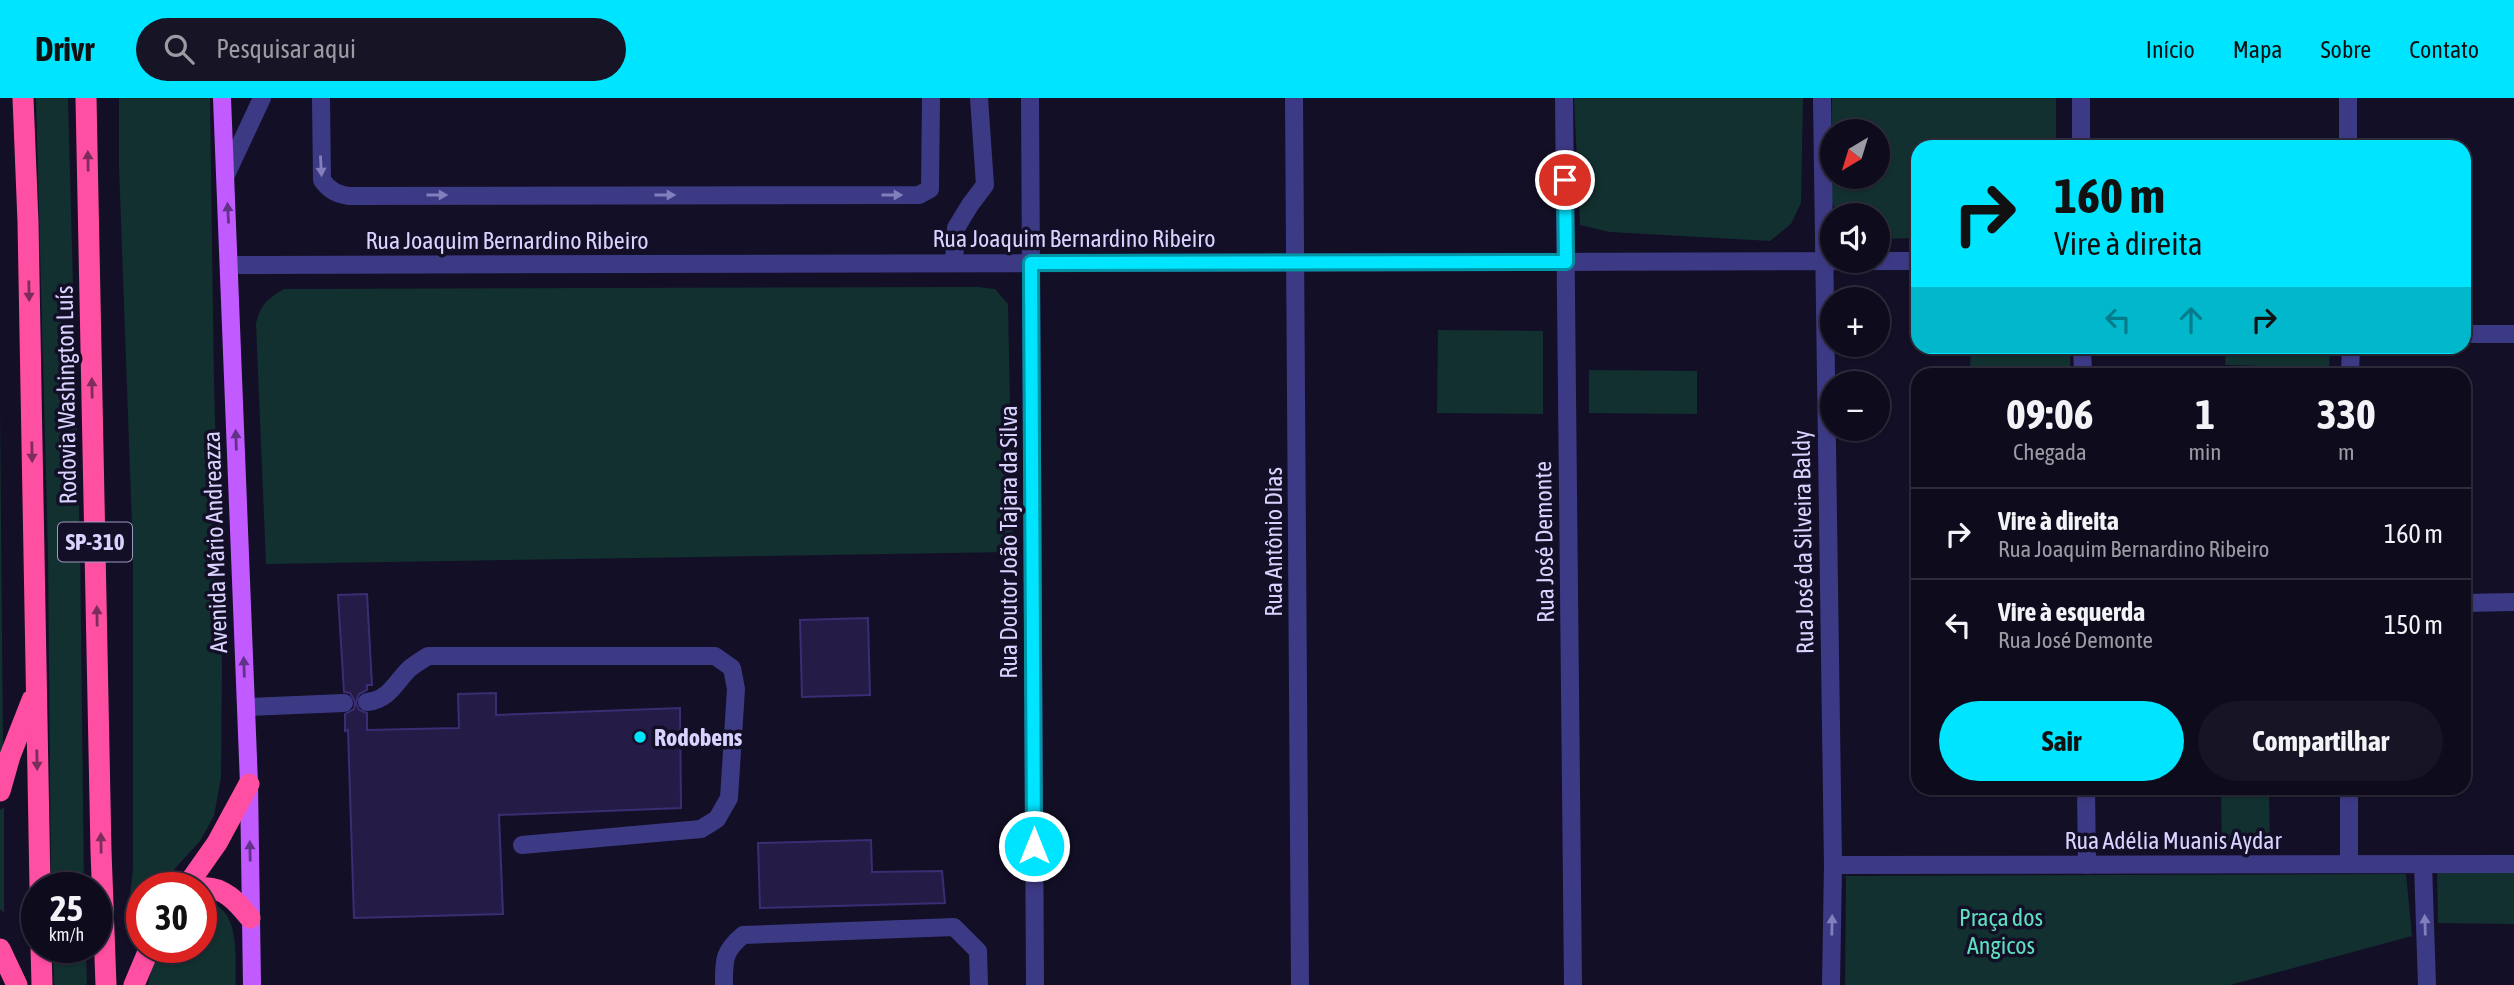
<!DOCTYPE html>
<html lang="pt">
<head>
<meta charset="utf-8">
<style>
	body { margin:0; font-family:"Asap Condensed",sans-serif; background:#171425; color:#f1f3f6; height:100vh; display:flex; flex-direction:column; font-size:26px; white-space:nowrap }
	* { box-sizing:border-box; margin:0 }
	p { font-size:23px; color:#9b9ba3 }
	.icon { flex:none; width:38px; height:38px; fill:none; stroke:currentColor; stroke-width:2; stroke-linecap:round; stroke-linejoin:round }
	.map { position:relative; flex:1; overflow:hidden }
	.panel { position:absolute; left:1911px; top:270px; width:560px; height:427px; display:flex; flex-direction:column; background:#0e0b1c; border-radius:21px; box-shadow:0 2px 5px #0004,0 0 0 2px #2e2b3b }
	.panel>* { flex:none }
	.guide { position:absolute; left:1911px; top:42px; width:560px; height:214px; border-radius:21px; box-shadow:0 2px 5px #0004,0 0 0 2px #2e2b3b; background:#00e5ff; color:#111; overflow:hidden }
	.needle { width:46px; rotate:218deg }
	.controls { position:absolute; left:1820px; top:21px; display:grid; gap:14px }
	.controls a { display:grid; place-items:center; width:70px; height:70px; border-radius:50%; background:#0e0b1c; box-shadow:0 2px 5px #0004,0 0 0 2px #2e2b3b; font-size:35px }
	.speed { position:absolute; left:21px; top:774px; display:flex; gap:14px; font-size:35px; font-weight:700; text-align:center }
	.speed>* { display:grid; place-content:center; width:91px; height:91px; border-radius:50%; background:#0e0b1c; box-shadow:0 2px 5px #0004,0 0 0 2px #2e2b3b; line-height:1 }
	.speed small { font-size:18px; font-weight:400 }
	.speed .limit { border:10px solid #d22; background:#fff; color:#111 }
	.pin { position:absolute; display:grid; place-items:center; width:60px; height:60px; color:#fff; margin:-30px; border:4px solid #fff; border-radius:50%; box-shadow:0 2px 7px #0007 }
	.me { position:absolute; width:77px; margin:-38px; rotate:0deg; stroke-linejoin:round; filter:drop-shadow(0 0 5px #0008) }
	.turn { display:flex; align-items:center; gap:24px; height:147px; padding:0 28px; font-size:32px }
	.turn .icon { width:91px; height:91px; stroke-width:2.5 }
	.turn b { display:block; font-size:49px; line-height:60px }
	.lanes { display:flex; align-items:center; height:66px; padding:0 28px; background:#0003; justify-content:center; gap:35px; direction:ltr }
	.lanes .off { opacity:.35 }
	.eta { display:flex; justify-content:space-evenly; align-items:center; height:119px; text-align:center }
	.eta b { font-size:42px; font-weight:700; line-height:49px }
	.primary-button { display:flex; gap:14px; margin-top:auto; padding:14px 28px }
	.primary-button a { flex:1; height:80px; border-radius:42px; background:#00e5ff; color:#111; font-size:28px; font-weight:700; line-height:80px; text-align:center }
	.primary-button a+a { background:#171425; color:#f1f3f6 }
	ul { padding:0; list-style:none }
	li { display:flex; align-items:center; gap:21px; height:91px; padding:0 28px; border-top:2px solid #2e2b3b }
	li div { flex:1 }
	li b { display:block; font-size:26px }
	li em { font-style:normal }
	header { display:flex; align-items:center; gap:42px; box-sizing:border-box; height:98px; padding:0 35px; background:#00e5ff; color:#111 }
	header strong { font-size:33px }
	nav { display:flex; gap:38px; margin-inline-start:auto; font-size:24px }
	.search { width:490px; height:63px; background:#171425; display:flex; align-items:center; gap:18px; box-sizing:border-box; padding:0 24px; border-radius:38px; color:#9b9ba3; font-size:26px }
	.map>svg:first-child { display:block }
</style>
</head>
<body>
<header>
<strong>Drivr</strong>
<div class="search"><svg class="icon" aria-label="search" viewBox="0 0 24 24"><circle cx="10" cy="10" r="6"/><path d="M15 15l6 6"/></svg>Pesquisar aqui</div>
<nav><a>Início</a><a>Mapa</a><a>Sobre</a><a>Contato</a></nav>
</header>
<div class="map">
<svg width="2514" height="887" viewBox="0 0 2514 887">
	<rect width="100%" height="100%" fill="#130f26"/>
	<g fill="#12302f" fill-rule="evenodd">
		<polygon points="36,0 68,0 80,448 84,789 51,789 48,453"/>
		<polygon points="119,0 210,0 214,286 222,567 221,679 214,718 200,743 158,789 142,789 140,810 134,807 130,797 133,771 133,456 119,68"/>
		<polygon points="1574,0 1803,0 1801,105 1791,126 1770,143 1610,134 1580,127"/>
		<path d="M1832,0H2056V49H1918V140L1878,141V117H1836L1832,103ZM1832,33H1878V79H1832Z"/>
		<path d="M978,189L995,191L1008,206L1013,454L266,466L256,226C260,207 268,200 284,191Z"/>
		<polygon points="1438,232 1543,233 1543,316 1437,315"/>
		<polygon points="1971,249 2070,249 2070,273 1970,272"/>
		<polygon points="2226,249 2330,249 2329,270 2225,267"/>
		<polygon points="1589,272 1697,273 1697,316 1589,315"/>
		<polygon points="0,305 3,651 0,675"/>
		<polygon points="2221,695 2269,695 2270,752 2222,752"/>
		<polygon points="4,709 4,815 0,811 0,712"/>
		<polygon points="2437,770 2514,770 2514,826 2438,825"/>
		<polygon points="2406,776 2412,838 2230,887 1845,887 1846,779 1842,778"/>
		<path d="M201,804C242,804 235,860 236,887H148L156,849H201Z"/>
		<polygon points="53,849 86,849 87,887 54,887"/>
	</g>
	<g fill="#241b47" stroke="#3b2d73" stroke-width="2">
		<polygon points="367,496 372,587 367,587 367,592 359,596 356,605 359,612 367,615 367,632 459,630 458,596 496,595 496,617 680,610 681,710 499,717 503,816 354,820 348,632 345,633 345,616 354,611 355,604 350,595 344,594 338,497"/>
		<polygon points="868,520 870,597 802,599 800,522"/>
		<polygon points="871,742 872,774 942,773 945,805 760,810 758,745"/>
	</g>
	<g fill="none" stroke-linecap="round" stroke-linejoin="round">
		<g stroke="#3d3a85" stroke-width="18">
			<path d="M321,0L322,82C329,92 336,96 349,98L919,97L930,91L931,0"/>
			<polyline points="1030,0 1035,887"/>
			<polyline points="1294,0 1300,887"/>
			<polyline points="1564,0 1573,887"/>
			<polyline points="1822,0 1833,767 1831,887"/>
			<polyline points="2081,0 2081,49"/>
			<polyline points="2348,0 2348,49"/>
			<polyline points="226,77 262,0"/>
			<polyline points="954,165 956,130 970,107 985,87 979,0"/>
			<polyline points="230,167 1918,163"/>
			<polyline points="2464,236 2514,236"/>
			<polyline points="2082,248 2083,276"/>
			<polyline points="2350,276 2351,248"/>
			<polyline points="2464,505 2514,504"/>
			<path d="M367,604C389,602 395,585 409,571C415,566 422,562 428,558H715L732,570L736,591L729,700L717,721L701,731L522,747"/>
			<polyline points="246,609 344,605"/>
			<polyline points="2086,690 2087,767"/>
			<polyline points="2349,690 2349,766"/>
			<polyline points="2423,766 2427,887"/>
			<polyline points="1833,767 2514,766"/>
			<path d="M724,887C724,862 723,854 743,837L954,829L978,853L979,887"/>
		</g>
		<polyline stroke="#c25bff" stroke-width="18" points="222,0 249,686 252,887"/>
		<g stroke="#ff4fa3" stroke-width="21">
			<polyline points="23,0 28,124 40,789"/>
			<polyline points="86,0 101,753 106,887"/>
			<polyline points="0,693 10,658 32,602"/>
			<polyline points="186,789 217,745 249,686"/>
			<path d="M201,790C223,787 238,805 250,820"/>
			<polyline points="41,849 42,887"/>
			<polyline points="0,851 17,887"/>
			<polyline points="134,887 150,849"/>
		</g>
	</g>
	<defs><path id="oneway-solid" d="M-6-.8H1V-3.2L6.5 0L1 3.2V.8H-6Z" transform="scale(1.75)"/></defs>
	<g fill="#7d2c5e">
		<use href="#oneway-solid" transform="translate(88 63) rotate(-91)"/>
		<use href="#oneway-solid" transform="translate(29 193) rotate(89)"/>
		<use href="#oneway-solid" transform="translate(92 290) rotate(-91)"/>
		<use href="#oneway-solid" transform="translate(32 354) rotate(89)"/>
		<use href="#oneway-solid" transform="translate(97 518) rotate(-91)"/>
		<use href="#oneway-solid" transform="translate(37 662) rotate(89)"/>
		<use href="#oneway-solid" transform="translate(101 745) rotate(-91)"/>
	</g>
	<g fill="#837fbc">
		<use href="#oneway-solid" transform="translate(321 68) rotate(87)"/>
		<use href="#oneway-solid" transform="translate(437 97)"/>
		<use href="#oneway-solid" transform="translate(665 97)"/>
		<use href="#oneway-solid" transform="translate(892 97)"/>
		<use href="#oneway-solid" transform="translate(1832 827) rotate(-89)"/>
		<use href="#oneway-solid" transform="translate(2425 827) rotate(-92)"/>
	</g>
	<g fill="#623188">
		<use href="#oneway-solid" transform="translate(228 115) rotate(-93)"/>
		<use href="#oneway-solid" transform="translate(236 342) rotate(-92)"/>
		<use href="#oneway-solid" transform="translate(244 569) rotate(-92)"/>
		<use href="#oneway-solid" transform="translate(250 753) rotate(-91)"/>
	</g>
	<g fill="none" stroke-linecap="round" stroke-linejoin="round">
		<g stroke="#0095a6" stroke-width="18">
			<polyline id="route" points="1034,748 1031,165 1566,164 1565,82"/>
		</g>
		<use href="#route" stroke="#00e5ff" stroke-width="12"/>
	</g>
	<circle fill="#00e5ff" stroke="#130f26" stroke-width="2.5" cx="640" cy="639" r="7"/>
	<g text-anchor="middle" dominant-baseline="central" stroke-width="7" stroke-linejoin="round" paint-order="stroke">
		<rect fill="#130f26" stroke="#9e99be" stroke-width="2" x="58" y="424.5" width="74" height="39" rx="5"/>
		<g font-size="23" font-weight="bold" fill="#d9d4ff">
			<text x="95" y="444">SP-310</text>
		</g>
		<g font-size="24" fill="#d9d4ff" stroke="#130f26">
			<text x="1074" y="140">Rua Joaquim Bernardino Ribeiro</text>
			<text x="507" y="142">Rua Joaquim Bernardino Ribeiro</text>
			<text transform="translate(66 297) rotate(-91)">Rodovia Washington Luís</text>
			<text transform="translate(215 444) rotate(-92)">Avenida Mário Andreazza</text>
			<text transform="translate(1008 444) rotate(-90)">Rua Doutor João Tajara da Silva</text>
			<text transform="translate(1273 444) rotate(-90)">Rua Antônio Dias</text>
			<text transform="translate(1544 444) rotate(-91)">Rua José Demonte</text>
			<text transform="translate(1803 444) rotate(-91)">Rua José da Silveira Baldy</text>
			<text x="2173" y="742">Rua Adélia Muanis Aydar</text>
		</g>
		<g font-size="24" font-weight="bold" fill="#d9d4ff" stroke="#130f26" text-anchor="start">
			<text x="654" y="639">Rodobens</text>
		</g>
		<g font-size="24" fill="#5fe0c0" stroke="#130f26">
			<text x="2001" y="819">Praça dos<tspan x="2001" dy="28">Angicos</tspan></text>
		</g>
	</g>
</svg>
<div class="controls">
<a><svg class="needle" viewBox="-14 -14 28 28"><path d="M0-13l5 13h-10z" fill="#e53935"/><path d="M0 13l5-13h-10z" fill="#9b9ba3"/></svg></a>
<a><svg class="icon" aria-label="sound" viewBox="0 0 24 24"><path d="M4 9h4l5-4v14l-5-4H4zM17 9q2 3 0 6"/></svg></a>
<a>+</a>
<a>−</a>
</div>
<div class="speed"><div>25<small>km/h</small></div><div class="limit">30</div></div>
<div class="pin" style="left:1565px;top:82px;background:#d93025"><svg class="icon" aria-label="arrive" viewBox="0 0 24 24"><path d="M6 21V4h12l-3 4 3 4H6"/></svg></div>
<svg class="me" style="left:1034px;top:748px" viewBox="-20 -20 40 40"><circle r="17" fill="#00e5ff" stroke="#fff" stroke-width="3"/><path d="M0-11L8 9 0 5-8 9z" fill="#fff"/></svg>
<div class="guide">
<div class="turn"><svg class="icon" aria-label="right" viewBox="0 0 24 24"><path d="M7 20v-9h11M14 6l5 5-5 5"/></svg><div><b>160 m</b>Vire à direita</div></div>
<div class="lanes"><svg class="icon off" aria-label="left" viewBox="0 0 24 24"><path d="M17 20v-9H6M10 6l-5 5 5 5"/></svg><svg class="icon off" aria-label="ahead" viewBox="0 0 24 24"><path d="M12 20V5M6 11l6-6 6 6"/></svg><svg class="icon" aria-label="right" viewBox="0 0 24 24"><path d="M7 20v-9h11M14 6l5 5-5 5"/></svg></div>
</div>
<section class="panel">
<div class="eta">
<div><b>09:06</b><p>Chegada</p></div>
<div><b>1</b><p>min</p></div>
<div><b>330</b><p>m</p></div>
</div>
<ul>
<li><svg class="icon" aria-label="right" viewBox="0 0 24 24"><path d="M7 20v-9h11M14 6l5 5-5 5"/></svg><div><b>Vire à direita</b><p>Rua Joaquim Bernardino Ribeiro</p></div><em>160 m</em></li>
<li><svg class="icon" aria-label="left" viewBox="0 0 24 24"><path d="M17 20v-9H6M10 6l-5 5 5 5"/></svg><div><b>Vire à esquerda</b><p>Rua José Demonte</p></div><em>150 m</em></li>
</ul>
<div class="primary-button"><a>Sair</a><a>Compartilhar</a></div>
</section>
</div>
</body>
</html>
